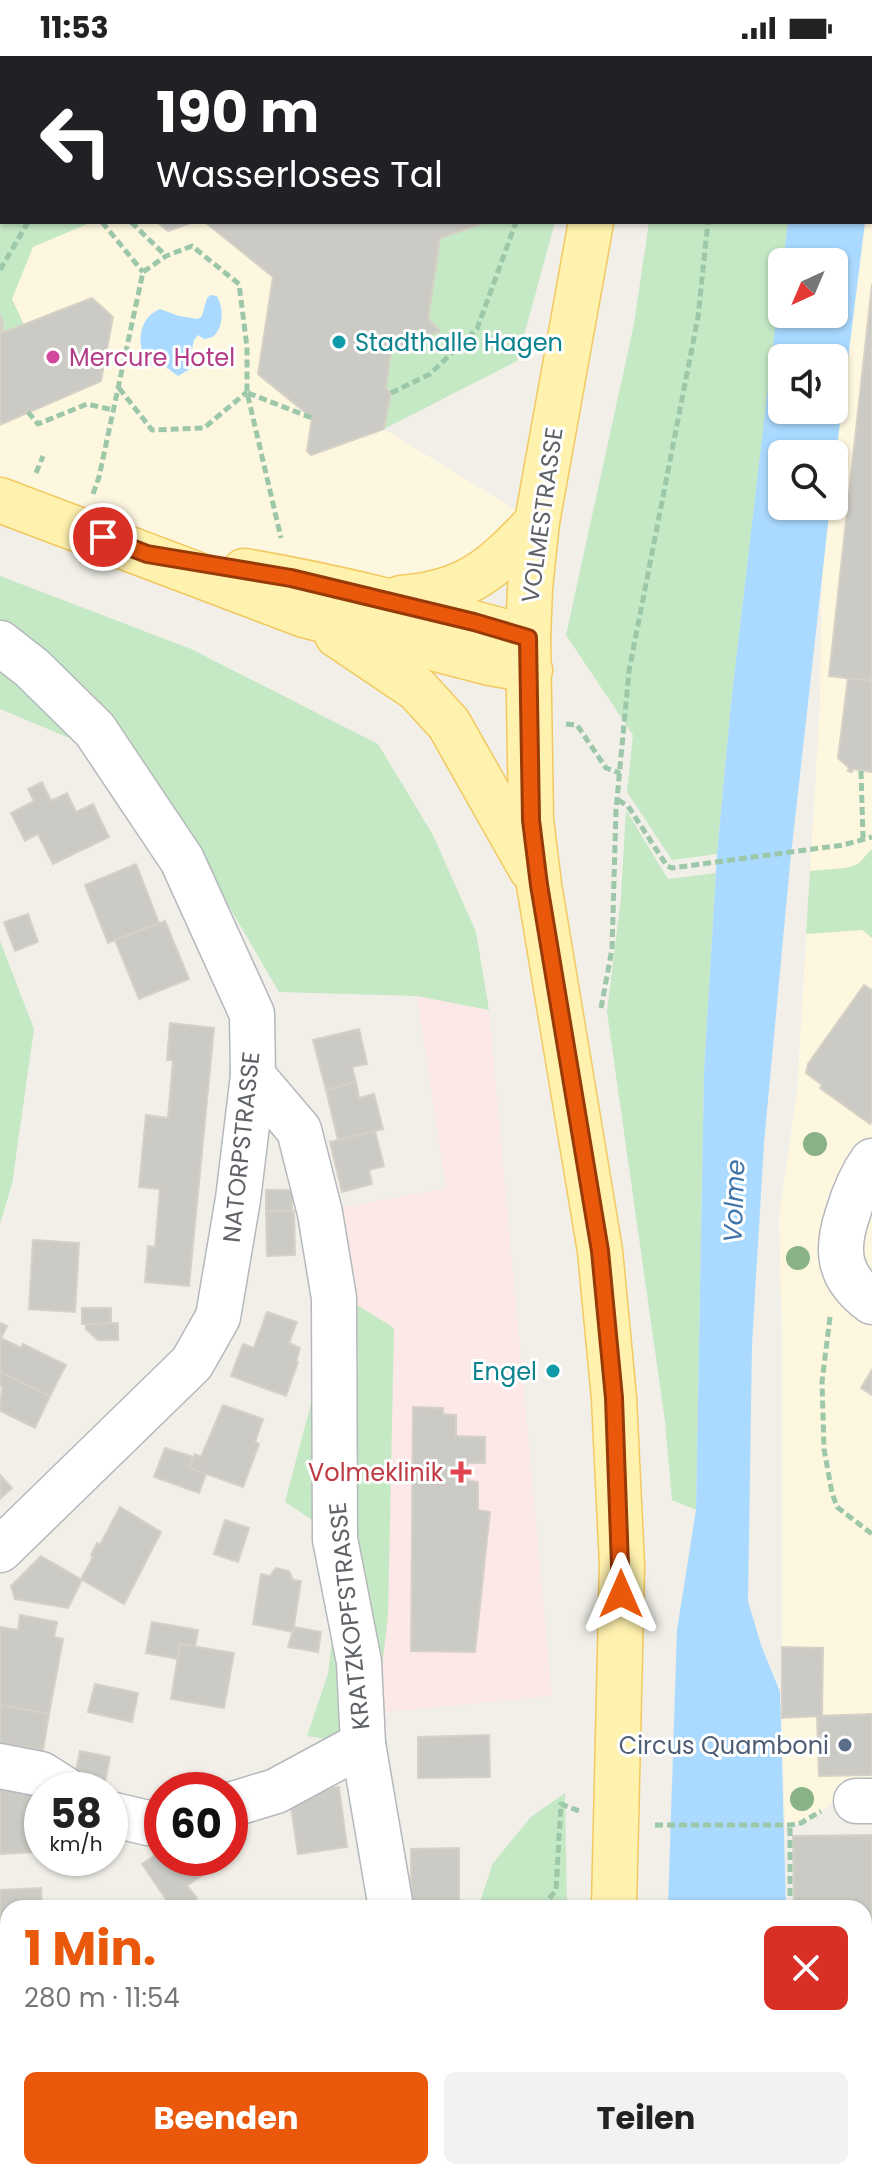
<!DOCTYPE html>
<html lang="de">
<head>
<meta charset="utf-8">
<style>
	body { margin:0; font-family:Poppins,sans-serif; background:#f2f2f2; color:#222; height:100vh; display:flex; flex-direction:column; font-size:30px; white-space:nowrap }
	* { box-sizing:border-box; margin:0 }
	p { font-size:26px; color:#767676 }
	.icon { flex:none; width:44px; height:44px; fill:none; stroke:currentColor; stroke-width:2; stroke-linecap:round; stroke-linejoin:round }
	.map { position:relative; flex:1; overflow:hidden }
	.drawer { position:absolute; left:0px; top:1844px; width:872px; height:280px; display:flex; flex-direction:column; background:#fff; border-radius:24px 24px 0 0; box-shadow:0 2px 6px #0004 }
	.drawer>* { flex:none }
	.hud { position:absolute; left:0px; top:0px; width:872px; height:168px; box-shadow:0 2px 6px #0004; background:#202124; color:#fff; overflow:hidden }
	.needle { width:52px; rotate:224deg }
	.buttons { position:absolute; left:768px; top:192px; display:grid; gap:16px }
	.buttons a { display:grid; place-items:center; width:80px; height:80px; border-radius:12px; background:#fff; box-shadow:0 2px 6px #0004; font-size:40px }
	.speed { position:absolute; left:24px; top:1716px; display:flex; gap:16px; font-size:40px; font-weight:700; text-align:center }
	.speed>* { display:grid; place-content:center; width:104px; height:104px; border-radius:50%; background:#fff; box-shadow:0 2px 6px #0004; line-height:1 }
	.speed small { font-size:20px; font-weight:400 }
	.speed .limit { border:12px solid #d22; background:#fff; color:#111 }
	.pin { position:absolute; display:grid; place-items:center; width:68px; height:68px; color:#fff; margin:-34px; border:4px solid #fff; border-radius:50%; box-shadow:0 2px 8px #0007 }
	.me { position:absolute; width:88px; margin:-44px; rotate:0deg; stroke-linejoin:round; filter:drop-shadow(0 0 6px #0008) }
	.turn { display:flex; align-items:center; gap:28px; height:168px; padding:0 24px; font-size:36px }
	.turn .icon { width:104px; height:104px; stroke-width:2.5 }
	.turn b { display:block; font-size:56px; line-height:68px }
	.round { display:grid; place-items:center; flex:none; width:84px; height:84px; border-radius:12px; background:#f2f2f2 }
	.overview { display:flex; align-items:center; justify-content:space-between; height:136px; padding:0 24px }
	h1 { font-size:48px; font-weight:700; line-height:60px; color:#ea580c }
	.action { display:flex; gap:16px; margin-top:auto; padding:16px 24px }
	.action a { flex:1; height:92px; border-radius:12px; background:#ea580c; color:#fff; font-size:32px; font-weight:700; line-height:92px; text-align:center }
	.action a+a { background:#f2f2f2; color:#222 }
	.status { display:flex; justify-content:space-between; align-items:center; height:56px; padding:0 40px; background:#fff; direction:ltr }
	.status svg { height:22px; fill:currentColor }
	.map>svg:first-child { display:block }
</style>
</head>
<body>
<div class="status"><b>11:53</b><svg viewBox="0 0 49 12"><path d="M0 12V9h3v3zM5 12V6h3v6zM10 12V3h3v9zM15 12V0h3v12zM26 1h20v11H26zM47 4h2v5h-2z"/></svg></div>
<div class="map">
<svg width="872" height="2124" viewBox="0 0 872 2124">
	<rect width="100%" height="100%" fill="#f1efe8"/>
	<g fill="#fef7e0">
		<polygon points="0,0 468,0 2,2 2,166 487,166 440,182 440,275 391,337 384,373 537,467 427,540 147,498 0,444"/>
		<polygon points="872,109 872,1745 834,1747 801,1767 785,1769 782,1662 782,1281 779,1161 797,1037 820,648 822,510 830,450 834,450 834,415 865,166 870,166"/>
	</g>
	<polygon fill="#fce8e6" points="417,940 489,954 552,1640 377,1657 339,1152 446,1132"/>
	<g fill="#c5e8c5">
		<polygon points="0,0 101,2 2,2 2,166 92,166 33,191 12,243 24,269 2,277 3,265 0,260"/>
		<polygon points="487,166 555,166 517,305 384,373 391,337 386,332 391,296 439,275 428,263 440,182"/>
		<polygon points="649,166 788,166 731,647 717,798 672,804 627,736 633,679 566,579 634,268"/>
		<polygon points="0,520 191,593 378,688 433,779 476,876 489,954 417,940 279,936 196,794 98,694 0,653"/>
		<polygon points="626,754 668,823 716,817 704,1016 696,1454 672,1444 665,1365 607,956 621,841"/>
		<polygon points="872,793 872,882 862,874 806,878 810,815 846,812 858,808"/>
		<polygon points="0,885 34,973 12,1128 0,1168"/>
		<polygon points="346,1242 394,1272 388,1560 373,1688 399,1852 368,1852 363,1689 307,1680 328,1618 334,1565 317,1467 285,1446 320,1314"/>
		<polygon points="565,1737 567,1852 478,1852 493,1807 531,1761"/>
		<polygon points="232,2116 339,2116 337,2124 226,2124"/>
	</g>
	<g fill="#aadaff" fill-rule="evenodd">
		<path d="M788,166H865L834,415V398H782V450H830L790,808L764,1087L752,1288L748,1545L761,1589L780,1636L786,1852H668L677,1574L696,1454L704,1016L717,798L731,647L782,212V258H834V206H783ZM782,302H834V354H782Z"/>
		<path d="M211,239L217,240C224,254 224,270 213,281L204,283L198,279L194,284L190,302L195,306V310L178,320L162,308L151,309C135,293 137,262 160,253L179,260L198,263L202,260L207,242Z"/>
		<polygon points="657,2116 788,2116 788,2124 656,2124"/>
	</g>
	<g fill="#cccac5" stroke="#d6d1c6" stroke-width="2">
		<polygon points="98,0 468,0 468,2"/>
		<polygon points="157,166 193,166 168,175"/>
		<polygon points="205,166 487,166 440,182 428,263 440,275 391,296 386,332 391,337 384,373 311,399 307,395 312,362 258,318 273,221"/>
		<polygon points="872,228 872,625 829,620"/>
		<polygon points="92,242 113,261 101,325 0,369 0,260 3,265 2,277"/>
		<polygon points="848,622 872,625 872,716 853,713 852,716 848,715 849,712 838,702"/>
		<polygon points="42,726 51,745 67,737 76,756 93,748 109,781 53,808 38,778 25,785 11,757 34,745 28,733"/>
		<polygon points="136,808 159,867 108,887 85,829"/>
		<polygon points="28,858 38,886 15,895 4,866"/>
		<polygon points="165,865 189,923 139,943 115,884"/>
		<polygon points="864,929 872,934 872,1065 870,1068 820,1032 822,1029 806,1017 808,1008"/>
		<polygon points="170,967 214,972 189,1230 145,1226 148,1190 155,1191 160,1133 139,1131 146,1059 168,1062 173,1004 167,1004"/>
		<polygon points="359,973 367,1008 352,1011 356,1026 326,1034 313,984"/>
		<polygon points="356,1026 359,1042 374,1038 383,1073 338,1084 326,1034"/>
		<polygon points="375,1075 384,1110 369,1114 372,1128 342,1136 330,1086"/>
		<rect x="266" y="1134" width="26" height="21"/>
		<polygon points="266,1155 294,1155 295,1199 267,1200"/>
		<polygon points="33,1184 79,1187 75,1256 29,1253"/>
		<rect x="82" y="1252" width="29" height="16"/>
		<polygon points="267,1256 297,1266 289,1287 300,1292 296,1305 298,1306 286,1340 231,1320 243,1288 254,1292"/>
		<polygon points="0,1267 7,1270 1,1282 21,1292 23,1288 66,1309 50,1340 0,1316"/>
		<polygon points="118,1267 118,1284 98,1284 86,1273 86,1268"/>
		<polygon points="872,1314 872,1339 861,1332"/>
		<polygon points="0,1316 50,1340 35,1372 0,1355 2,1331 0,1329"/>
		<polygon points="223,1349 263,1363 255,1386 259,1388 243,1431 189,1412 195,1398 201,1401"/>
		<polygon points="413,1351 443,1352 443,1358 456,1359 456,1380 485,1381 485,1407 468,1407 467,1424 478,1426 478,1454 490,1456 475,1596 411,1595"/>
		<polygon points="165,1392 193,1401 189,1412 206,1418 199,1437 154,1421"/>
		<polygon points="0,1419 12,1432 0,1443"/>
		<polygon points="120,1451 161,1476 124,1548 81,1523 93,1501 91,1499 97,1487 100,1489"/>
		<polygon points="225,1464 249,1472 238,1506 214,1498"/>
		<polygon points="41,1500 82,1524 68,1552 15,1543 11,1530"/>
		<polygon points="276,1512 289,1515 293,1524 301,1525 293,1576 253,1568 261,1518 270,1520"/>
		<polygon points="20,1559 57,1566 54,1581 63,1583 49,1658 0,1649 0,1571 18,1574"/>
		<polygon points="152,1566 198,1574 195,1590 180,1588 178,1603 146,1597"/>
		<polygon points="294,1571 321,1576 318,1596 288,1591"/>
		<polygon points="180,1588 234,1597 224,1652 171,1643"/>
		<polygon points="782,1591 823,1592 822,1660 782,1662"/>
		<polygon points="95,1628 138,1637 132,1666 88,1656"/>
		<polygon points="0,1649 49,1658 43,1694 0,1687"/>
		<polygon points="872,1658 872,1719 819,1720 817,1660"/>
		<polygon points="489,1679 490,1721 418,1722 418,1681"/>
		<polygon points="80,1695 110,1701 104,1730 74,1724"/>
		<polygon points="33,1729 36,1796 0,1798 0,1731"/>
		<polygon points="339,1731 347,1791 298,1798 289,1738"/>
		<polygon points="238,1772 246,1783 230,1798 230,1777"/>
		<polygon points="872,1779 872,2124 799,2124 799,2116 864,2116 864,1852 794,1852 793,1780"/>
		<polygon points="459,1792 459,1848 411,1848 411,1793"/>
		<polygon points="162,1794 162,1802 226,1802 187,1830 197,1842 182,1852 172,1852 142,1808"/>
		<polygon points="41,1832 42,1852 8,1852 8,1870 0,1871 0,1834"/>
		<polygon points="8,1870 8,1907 0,1907 0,1871"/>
		<rect x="0" y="1907" width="8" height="27"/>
		<polygon points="0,2114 13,2116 13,2124 0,2124"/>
		<polygon points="69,2116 88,2116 82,2124 63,2124"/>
		<polygon points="88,2116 97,2116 103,2121 100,2124 82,2124"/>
		<polygon points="123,2116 139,2116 151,2124 118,2124"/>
		<polygon points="139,2116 178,2116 172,2124 151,2124"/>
		<polygon points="381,2116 417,2116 426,2124 374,2124"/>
		<polygon points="417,2116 440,2116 441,2117 434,2124 426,2124"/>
	</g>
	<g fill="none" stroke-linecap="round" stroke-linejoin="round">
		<g stroke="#b5b8bc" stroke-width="47">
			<g id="minor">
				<polyline points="0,587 32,612 95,674 182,804 252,958 253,1020 238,1143 218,1261 192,1307 0,1494"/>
				<polyline points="253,1020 299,1074 320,1157 334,1242 335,1483 359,1606 363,1688 391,1852"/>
				<path d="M872,1105C860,1122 854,1137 848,1157C835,1195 838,1221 872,1246"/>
				<polyline points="0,1710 41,1718 66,1734"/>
				<polyline points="856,1745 872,1745"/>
				<polyline points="230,1749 276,1735 363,1688"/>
				<polyline points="110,1758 148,1767 162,1766"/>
				<polyline points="0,2082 8,2078"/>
				<polyline points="341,2124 344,2116"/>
				<polyline points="474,2124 482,2116"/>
			</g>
		</g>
		<g stroke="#f2c960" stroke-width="47">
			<g id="major">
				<polyline points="617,2 618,0"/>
				<polyline points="591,166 537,466 530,532 528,582 531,764 539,829 600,1195 614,1342 622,1509 614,1852"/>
				<polyline points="0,444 304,559 490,607 530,614"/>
				<path d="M244,515C340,531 434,556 528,582"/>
				<path d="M401,542C467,537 493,513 537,466"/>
				<polyline points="337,579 417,633 449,668 531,813"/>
				<polyline points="607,2124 607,2116"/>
			</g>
		</g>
		<g stroke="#9cc7a9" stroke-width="5" stroke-dasharray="8 4" stroke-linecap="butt">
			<polyline points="531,0 531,2"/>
			<polyline points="553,2 553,0"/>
			<polyline points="726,2 726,0"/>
			<polyline points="0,108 2,109"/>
			<polyline points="102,166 143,216"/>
			<polyline points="131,166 166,200"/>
			<polyline points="0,214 28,166"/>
			<polyline points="119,332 152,374 204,372 247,336"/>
			<polyline points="248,337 312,362"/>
			<polyline points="391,337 430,318 477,273 516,166"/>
			<polyline points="28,356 38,368 87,348 113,354"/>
			<polyline points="36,417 43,400"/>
			<polyline points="93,438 99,421 143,216 166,200 192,190 239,228 247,291 247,336 281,482"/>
			<polyline points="566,668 577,669 606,712 620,717"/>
			<polyline points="861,715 863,782"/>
			<polyline points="618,744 628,750 667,810 672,812 843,789 872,781"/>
			<polyline points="601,952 612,893 616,754 629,615 698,261 708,166"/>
			<polyline points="830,1261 822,1326 824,1393 832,1437 837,1451 872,1478"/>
			<polyline points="655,1769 790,1769 801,1767 821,1755"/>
			<polyline points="542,1852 556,1834 561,1748 579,1755"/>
			<polyline points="790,1852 790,1769"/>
			<polyline points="795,2116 795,2124"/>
		</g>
		<use href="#minor" stroke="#fff" stroke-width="44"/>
		<use href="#major" stroke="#fff2af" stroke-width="44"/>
	</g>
	<g fill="#89b387">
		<circle cx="815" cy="1088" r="12"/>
		<circle cx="798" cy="1202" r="12"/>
		<circle cx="802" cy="1743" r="12"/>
	</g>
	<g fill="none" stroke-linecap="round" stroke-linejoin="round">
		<g stroke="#983908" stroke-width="20">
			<polyline id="route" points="103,481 147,498 291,522 474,566 528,582 531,764 539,829 600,1195 614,1342 621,1538"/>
		</g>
		<use href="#route" stroke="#ea580c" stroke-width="14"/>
	</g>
	<g fill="#0f9aa8" stroke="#fff" stroke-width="3">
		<circle cx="339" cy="286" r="8"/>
		<circle cx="553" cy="1315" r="8"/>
	</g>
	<circle fill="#d1479c" stroke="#fff" stroke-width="3" cx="53" cy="301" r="8"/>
	<path fill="#e0444e" stroke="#fff" stroke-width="3" d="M457 1404h8v8h8v8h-8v8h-8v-8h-8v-8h8z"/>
	<circle fill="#5c6f8a" stroke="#fff" stroke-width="3" cx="845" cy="1689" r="8"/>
	<g text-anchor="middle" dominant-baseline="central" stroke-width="6" stroke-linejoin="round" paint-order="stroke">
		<g font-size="24" fill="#0d838f" stroke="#fff" text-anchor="start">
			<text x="355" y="286">Stadthalle Hagen</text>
			<text x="537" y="1315" text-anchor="end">Engel</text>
		</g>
		<g font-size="24" fill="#b23c85" stroke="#fff" text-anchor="start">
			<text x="69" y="301">Mercure Hotel</text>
		</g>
		<g font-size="24" fill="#5f6368" stroke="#fff">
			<text transform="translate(542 459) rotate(-82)">VOLMESTRASSE</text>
			<text transform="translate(241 1091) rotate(-84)">NATORPSTRASSE</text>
			<text transform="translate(349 1560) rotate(-96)">KRATZKOPFSTRASSE</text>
		</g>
		<g font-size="24" fill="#be3a42" stroke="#fff" text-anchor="end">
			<text x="443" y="1416">Volmeklinik</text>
		</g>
		<g font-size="24" fill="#4e5e75" stroke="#fff" text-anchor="end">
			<text x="829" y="1689">Circus Quamboni</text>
		</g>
		<g font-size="26" font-style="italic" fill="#4174aa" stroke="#fff">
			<text transform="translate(734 1145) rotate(-88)">Volme</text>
		</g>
	</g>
</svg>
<div class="buttons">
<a><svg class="needle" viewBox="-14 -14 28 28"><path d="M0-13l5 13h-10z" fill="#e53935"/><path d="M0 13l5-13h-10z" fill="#767676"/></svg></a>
<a><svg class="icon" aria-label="sound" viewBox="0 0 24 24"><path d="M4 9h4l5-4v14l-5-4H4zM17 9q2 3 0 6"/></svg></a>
<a><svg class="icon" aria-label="search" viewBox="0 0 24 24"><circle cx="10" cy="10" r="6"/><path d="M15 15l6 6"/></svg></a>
</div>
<div class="speed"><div>58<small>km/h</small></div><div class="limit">60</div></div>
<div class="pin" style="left:103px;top:481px;background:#d93025"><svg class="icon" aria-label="arrive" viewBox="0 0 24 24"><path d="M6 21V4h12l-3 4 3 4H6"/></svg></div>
<svg class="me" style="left:621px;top:1538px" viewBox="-20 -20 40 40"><path d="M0-17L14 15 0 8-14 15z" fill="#ea580c" stroke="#fff" stroke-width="4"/></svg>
<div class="hud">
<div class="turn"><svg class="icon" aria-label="left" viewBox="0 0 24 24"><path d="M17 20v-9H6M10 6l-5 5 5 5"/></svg><div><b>190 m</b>Wasserloses Tal</div></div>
</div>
<section class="drawer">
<div class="overview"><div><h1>1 Min.</h1><p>280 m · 11:54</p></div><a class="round" style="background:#d93025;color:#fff"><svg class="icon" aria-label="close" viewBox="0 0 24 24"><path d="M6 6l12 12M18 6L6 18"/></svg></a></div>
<div class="action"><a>Beenden</a><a>Teilen</a></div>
</section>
</div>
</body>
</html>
